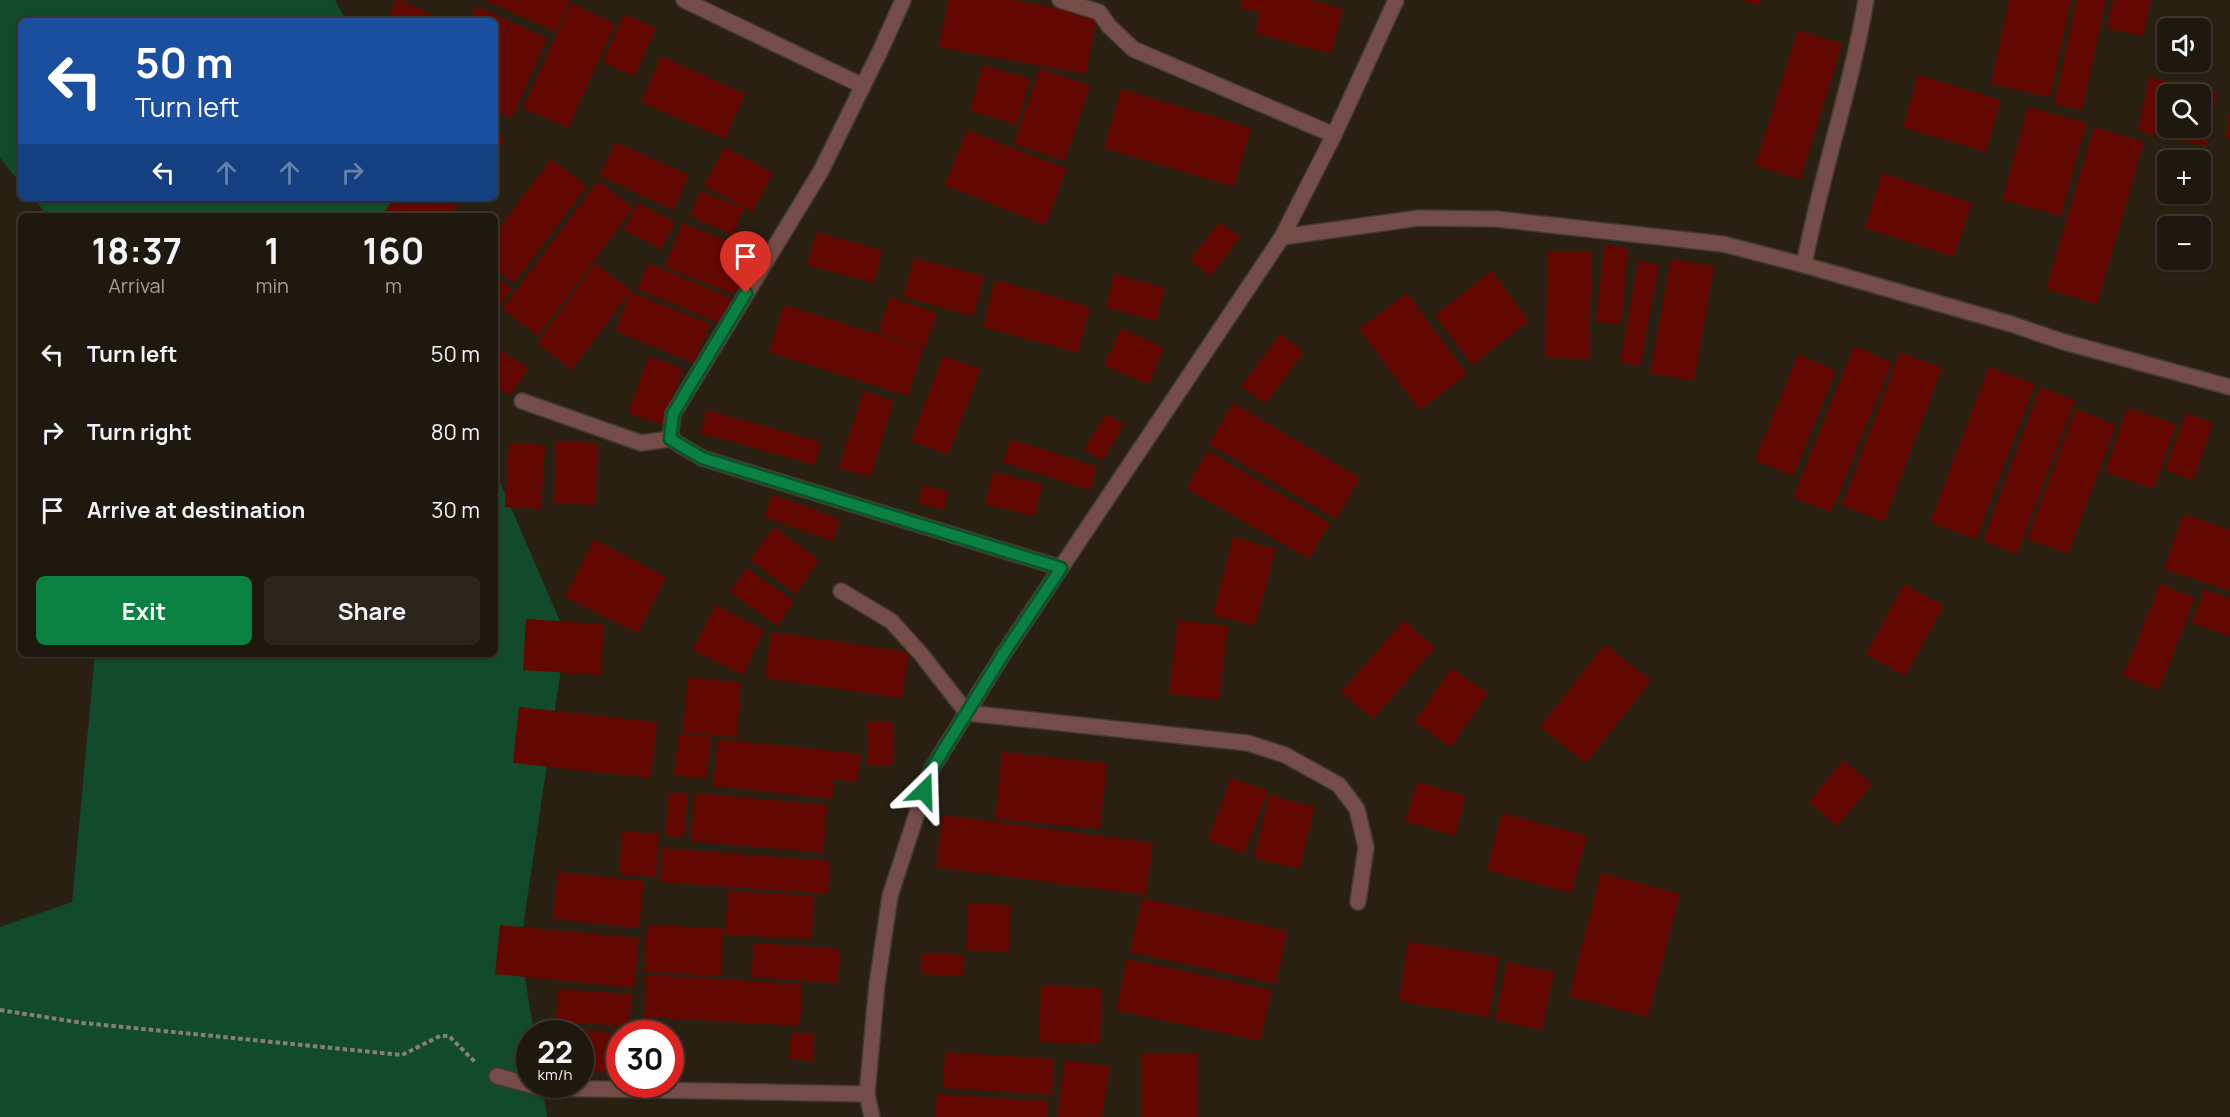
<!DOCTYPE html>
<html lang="en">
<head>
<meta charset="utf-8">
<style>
	body { margin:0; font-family:Manrope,sans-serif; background:#2c251c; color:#f1f3f6; height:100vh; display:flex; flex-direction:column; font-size:22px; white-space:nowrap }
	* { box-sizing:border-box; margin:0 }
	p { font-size:20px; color:#a1a09e }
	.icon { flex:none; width:33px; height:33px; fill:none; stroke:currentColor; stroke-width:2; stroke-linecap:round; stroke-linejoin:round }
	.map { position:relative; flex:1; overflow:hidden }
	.drawer { position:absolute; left:18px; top:213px; width:480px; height:444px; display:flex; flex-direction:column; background:#1f180e; border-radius:9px; box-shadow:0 2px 4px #0004,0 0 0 2px #3c372e }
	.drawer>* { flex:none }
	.hud { position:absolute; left:18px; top:18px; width:480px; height:183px; border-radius:9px; box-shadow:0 2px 4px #0004,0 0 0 2px #3c372e; background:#1a4fa0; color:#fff; overflow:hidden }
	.tools { position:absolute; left:2157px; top:18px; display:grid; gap:12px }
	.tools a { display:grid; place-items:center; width:54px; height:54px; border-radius:9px; background:#1f180e; box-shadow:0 2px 4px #0004,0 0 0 2px #3c372e; font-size:30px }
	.speed { position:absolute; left:516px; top:1020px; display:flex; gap:12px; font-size:30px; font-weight:700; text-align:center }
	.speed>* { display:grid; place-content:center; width:78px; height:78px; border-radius:50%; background:#1f180e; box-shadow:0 2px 4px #0004,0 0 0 2px #3c372e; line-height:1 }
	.speed small { font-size:15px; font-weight:400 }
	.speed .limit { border:9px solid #d22; background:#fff; color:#111 }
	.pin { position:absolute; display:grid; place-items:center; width:51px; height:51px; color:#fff; margin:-62px -26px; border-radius:50% 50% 50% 0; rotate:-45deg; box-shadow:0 0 6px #0007 }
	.pin .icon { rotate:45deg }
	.me { position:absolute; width:66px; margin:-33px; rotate:22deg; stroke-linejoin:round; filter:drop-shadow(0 0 4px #0008) }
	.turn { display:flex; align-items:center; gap:21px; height:126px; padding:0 18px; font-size:27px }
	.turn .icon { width:78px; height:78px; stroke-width:2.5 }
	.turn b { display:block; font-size:42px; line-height:51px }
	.lanes { display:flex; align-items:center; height:57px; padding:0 18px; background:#0003; justify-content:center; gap:30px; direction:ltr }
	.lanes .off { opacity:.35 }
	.eta { display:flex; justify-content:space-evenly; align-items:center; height:102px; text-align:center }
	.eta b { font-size:36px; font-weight:700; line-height:42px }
	.action { display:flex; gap:12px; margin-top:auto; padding:12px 18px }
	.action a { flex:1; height:69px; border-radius:9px; background:#0b8043; color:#fff; font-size:24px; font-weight:700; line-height:69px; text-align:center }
	.action a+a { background:#2c251c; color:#f1f3f6 }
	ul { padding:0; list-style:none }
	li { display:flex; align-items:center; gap:18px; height:78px; padding:0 18px }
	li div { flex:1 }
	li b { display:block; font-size:22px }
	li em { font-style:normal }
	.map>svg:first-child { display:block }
</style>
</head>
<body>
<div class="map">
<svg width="2230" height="1117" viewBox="0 0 2230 1117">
	<rect width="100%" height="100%" fill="#292012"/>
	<g fill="#114b2c">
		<polygon points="0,0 335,0 346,21 21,21 21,184 0,158"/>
		<polygon points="33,198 432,198 441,216 48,216"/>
		<polygon points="495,471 566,635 520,947 534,1033 530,1034 530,1084 542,1085 547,1117 0,1117 0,927 72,902 95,654 495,654"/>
	</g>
	<g fill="#630701" fill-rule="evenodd">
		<polygon points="396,0 400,0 446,21 387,21"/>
		<polygon points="485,0 570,0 556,32"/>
		<polygon points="948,0 1013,0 1097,15 1086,74 939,47"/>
		<polygon points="1242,0 1311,0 1343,9 1331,54 1255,33 1260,13 1240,8"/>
		<polygon points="1742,0 1761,0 1759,6"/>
		<polygon points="2009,0 2071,0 2050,97 1991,84"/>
		<polygon points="2077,0 2106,0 2082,110 2054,104"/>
		<polygon points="2113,0 2151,0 2143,36 2107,28"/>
		<polygon points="571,3 615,24 568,128 523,108"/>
		<polygon points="476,6 547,38 512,118 495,111 495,21 469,21"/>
		<polygon points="624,14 656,28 634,77 603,62"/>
		<polygon points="1798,30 1842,44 1800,180 1755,165"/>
		<polygon points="661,56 745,94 725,139 641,102"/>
		<polygon points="983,65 1030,79 1017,125 970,111"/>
		<polygon points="1040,68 1090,86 1065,161 1014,144"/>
		<polygon points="1918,75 2001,100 1986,152 1903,127"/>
		<path d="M2149,77L2218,92L2206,146L2138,131ZM2168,94H2200V128H2168Z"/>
		<polygon points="1121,89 1251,128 1234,187 1104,148"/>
		<polygon points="2028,107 2086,123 2061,216 2002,200"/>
		<polygon points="2229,113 2230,113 2230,139 2225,138"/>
		<polygon points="2094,127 2144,142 2097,304 2046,289"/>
		<polygon points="967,130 1067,169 1045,225 945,185"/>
		<polygon points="495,133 505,139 495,155"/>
		<polygon points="615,142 689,175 673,210 600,176"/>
		<polygon points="725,147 773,173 752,212 704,185"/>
		<polygon points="551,159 587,186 514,283 495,269 495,234"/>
		<polygon points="1882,173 1972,203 1954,257 1865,228"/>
		<polygon points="598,181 633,208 538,336 502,309"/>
		<polygon points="700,191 744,209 733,235 690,216"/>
		<polygon points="395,198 463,198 449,216 381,216"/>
		<polygon points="638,203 675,222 661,249 624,230"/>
		<polygon points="1219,222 1240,237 1211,276 1190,260"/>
		<polygon points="682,223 753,251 736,295 665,267"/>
		<polygon points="816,232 882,250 874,283 807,265"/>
		<polygon points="1604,245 1628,248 1621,324 1596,322"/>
		<polygon points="1548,251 1592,252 1589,359 1545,358"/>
		<polygon points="914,258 984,276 973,316 903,297"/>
		<polygon points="1671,259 1714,266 1694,381 1650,373"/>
		<polygon points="1638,261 1659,265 1640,366 1620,362"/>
		<polygon points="595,263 631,290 572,370 537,343"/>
		<polygon points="648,263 733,299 722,324 637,289"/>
		<polygon points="1492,271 1529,321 1472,365 1435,315"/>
		<polygon points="1114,274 1165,288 1156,321 1106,307"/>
		<polygon points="495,276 512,289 495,311"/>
		<polygon points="995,280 1090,307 1078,353 983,327"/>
		<polygon points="630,292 710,324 694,363 615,331"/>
		<polygon points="1407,293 1467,374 1420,410 1359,329"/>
		<polygon points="890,297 937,313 925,348 878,332"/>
		<polygon points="784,305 923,348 908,396 769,352"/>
		<polygon points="1121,328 1164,348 1148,385 1104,365"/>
		<polygon points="1280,334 1304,352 1265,404 1241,386"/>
		<polygon points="1854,346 1892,362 1831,513 1793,497"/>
		<polygon points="495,347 528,368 510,396 495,386"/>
		<polygon points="1900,352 1942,368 1884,522 1842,505"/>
		<polygon points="1798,354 1836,371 1793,476 1755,460"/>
		<polygon points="649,356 683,369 663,425 628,413"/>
		<polygon points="943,356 981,369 948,455 911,441"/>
		<polygon points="1989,367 2035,384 1976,539 1930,522"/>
		<polygon points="2040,387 2075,400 2017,554 1983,541"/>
		<polygon points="863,391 894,401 870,477 839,468"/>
		<polygon points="1233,403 1360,478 1336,519 1209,444"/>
		<polygon points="2127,408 2176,424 2154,489 2105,472"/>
		<polygon points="2076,409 2116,425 2068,554 2027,539"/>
		<polygon points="707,410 821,442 815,465 700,433"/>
		<polygon points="2186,413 2213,423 2193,480 2165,470"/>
		<polygon points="1106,414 1124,425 1102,461 1084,449"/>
		<polygon points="1011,439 1097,467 1090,490 1003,462"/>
		<polygon points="556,441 598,443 596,505 554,503"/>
		<polygon points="509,443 545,445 541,509 505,507"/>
		<polygon points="1208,451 1330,523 1309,559 1186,488"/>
		<polygon points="993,472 1042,484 1035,516 985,504"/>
		<polygon points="923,485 948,491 944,510 918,503"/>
		<polygon points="772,494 840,519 833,541 764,517"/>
		<polygon points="2183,514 2230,530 2230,591 2164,569"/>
		<polygon points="774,527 819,560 796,594 750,560"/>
		<polygon points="1233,537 1276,549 1255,626 1213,615"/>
		<polygon points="594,539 666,577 638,633 565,597"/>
		<polygon points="746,568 794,601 778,626 730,592"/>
		<polygon points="1904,584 1944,606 1905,676 1866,654"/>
		<polygon points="2160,584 2195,598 2159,690 2123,676"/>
		<polygon points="2204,589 2230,598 2230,636 2192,623"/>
		<polygon points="715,605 764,630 743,675 693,650"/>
		<polygon points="526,619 604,624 601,675 523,670"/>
		<polygon points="1178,620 1228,626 1219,700 1169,694"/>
		<polygon points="1404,620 1435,648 1373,719 1341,692"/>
		<polygon points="771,632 909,652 902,698 765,678"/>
		<polygon points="1605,644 1651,681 1586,763 1540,727"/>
		<polygon points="1451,668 1488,693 1451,747 1415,722"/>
		<polygon points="688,677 741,683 737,737 683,732"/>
		<polygon points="519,707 657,722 651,778 513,763"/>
		<rect x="867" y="721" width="27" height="44"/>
		<polygon points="679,733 711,737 706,779 674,775"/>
		<polygon points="718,739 861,754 857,782 834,779 832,799 713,786"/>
		<polygon points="1002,752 1107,763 1100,829 995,819"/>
		<polygon points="1843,760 1872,784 1837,826 1809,802"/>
		<polygon points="1231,778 1268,791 1244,854 1208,840"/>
		<polygon points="1417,782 1466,796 1455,836 1405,821"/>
		<polygon points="669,792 688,794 684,837 665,836"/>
		<polygon points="695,793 827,805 823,853 691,841"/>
		<polygon points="1269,795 1315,807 1299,869 1254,858"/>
		<polygon points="1502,813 1587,836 1571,893 1487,870"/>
		<polygon points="943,815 1153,843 1146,895 936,867"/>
		<polygon points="622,831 659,834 656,877 619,874"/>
		<polygon points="662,848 830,861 828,894 660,882"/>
		<polygon points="558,872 644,881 639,928 553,919"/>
		<polygon points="1601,873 1680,894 1648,1017 1569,996"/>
		<polygon points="728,891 814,896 812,939 725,935"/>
		<polygon points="1142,898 1287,931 1276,984 1130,952"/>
		<polygon points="968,903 1011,905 1009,952 966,950"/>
		<polygon points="500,925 639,938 634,988 495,974"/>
		<polygon points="647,925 723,928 721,976 644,972"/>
		<polygon points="1408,942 1499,957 1489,1017 1399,1001"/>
		<polygon points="754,943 840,949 837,983 751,977"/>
		<polygon points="922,953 964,955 963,976 921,974"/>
		<polygon points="1127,959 1272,990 1260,1041 1116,1010"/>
		<polygon points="1507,962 1554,972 1542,1030 1495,1020"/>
		<polygon points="646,975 802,984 800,1026 644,1017"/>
		<polygon points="1041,985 1102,988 1100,1044 1039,1042"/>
		<polygon points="558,989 632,994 629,1026 556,1022"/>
		<polygon points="558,1027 620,1034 620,1074 580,1070 580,1034 557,1034"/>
		<polygon points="791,1032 814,1034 813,1061 789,1059"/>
		<polygon points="945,1052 1054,1059 1052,1095 943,1088"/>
		<rect x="1141" y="1053" width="56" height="64"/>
		<polygon points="1065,1060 1110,1066 1102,1117 1057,1117"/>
		<polygon points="937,1094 1048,1101 1047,1117 935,1117"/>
	</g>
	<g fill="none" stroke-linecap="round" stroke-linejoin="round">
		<g stroke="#433a2d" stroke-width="18">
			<g id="minor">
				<polyline points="684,0 863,86"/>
				<polyline points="903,0 882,47 821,171 673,414 670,439 702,458 1061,568"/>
				<polyline points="1060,0 1099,12 1109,26 1133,49 1334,135"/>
				<polyline points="1282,237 1419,218 1496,219 1723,244 1804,265 2011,324 2064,342 2230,387"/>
				<path d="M1804,265C1821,175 1851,89 1866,0"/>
				<polyline points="522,401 641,443 670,439"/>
				<polyline points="841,591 891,621 921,654 967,713 1248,743 1285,755 1339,785 1357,809 1366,847 1358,902"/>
				<polyline points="497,1076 540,1088 867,1094"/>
				<polyline points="872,1117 867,1094 877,984 890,896 931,770 1004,653 1282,237 1334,135 1396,0"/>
			</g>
		</g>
		<polyline stroke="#877f75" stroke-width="4" stroke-dasharray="4.5 3" stroke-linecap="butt" points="0,1010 83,1023 402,1055 440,1036 449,1036 476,1063"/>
		<use href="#minor" stroke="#754d48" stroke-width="15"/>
	</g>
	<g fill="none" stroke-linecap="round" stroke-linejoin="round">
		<g stroke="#07532c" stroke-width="15">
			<polyline id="route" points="746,293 673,414 670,439 702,458 1061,568 1004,653 931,770 924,791"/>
		</g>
		<use href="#route" stroke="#0b8043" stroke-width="10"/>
	</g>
</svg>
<div class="tools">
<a><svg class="icon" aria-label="sound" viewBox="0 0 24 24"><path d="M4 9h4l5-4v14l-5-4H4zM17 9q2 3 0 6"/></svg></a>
<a><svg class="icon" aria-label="search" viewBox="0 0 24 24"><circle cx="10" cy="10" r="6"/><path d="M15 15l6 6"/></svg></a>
<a>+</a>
<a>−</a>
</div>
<div class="speed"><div>22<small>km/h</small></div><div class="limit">30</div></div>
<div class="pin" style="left:746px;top:293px;background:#d93025"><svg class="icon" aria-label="arrive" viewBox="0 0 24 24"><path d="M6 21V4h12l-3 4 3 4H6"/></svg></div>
<svg class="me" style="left:924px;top:791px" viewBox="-20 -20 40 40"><path d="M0-17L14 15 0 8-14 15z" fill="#0b8043" stroke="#fff" stroke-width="4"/></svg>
<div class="hud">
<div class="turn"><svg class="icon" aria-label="left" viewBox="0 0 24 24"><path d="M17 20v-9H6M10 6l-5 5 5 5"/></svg><div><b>50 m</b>Turn left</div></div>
<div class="lanes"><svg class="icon" aria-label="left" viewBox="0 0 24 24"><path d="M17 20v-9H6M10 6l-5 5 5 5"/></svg><svg class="icon off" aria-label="ahead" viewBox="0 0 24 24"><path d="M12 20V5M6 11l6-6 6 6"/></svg><svg class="icon off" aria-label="ahead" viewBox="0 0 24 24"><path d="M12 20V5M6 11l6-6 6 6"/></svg><svg class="icon off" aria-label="right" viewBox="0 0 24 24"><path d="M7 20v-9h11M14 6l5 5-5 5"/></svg></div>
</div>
<section class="drawer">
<div class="eta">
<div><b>18:37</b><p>Arrival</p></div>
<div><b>1</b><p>min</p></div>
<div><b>160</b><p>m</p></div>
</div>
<ul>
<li><svg class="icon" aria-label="left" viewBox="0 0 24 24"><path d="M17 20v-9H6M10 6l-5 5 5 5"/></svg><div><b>Turn left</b></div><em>50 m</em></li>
<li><svg class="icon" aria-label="right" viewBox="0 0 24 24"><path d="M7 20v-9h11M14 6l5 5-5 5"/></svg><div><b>Turn right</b></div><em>80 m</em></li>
<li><svg class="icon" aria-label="arrive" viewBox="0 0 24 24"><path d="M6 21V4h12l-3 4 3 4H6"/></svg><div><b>Arrive at destination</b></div><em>30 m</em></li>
</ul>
<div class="action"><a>Exit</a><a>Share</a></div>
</section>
</div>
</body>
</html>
